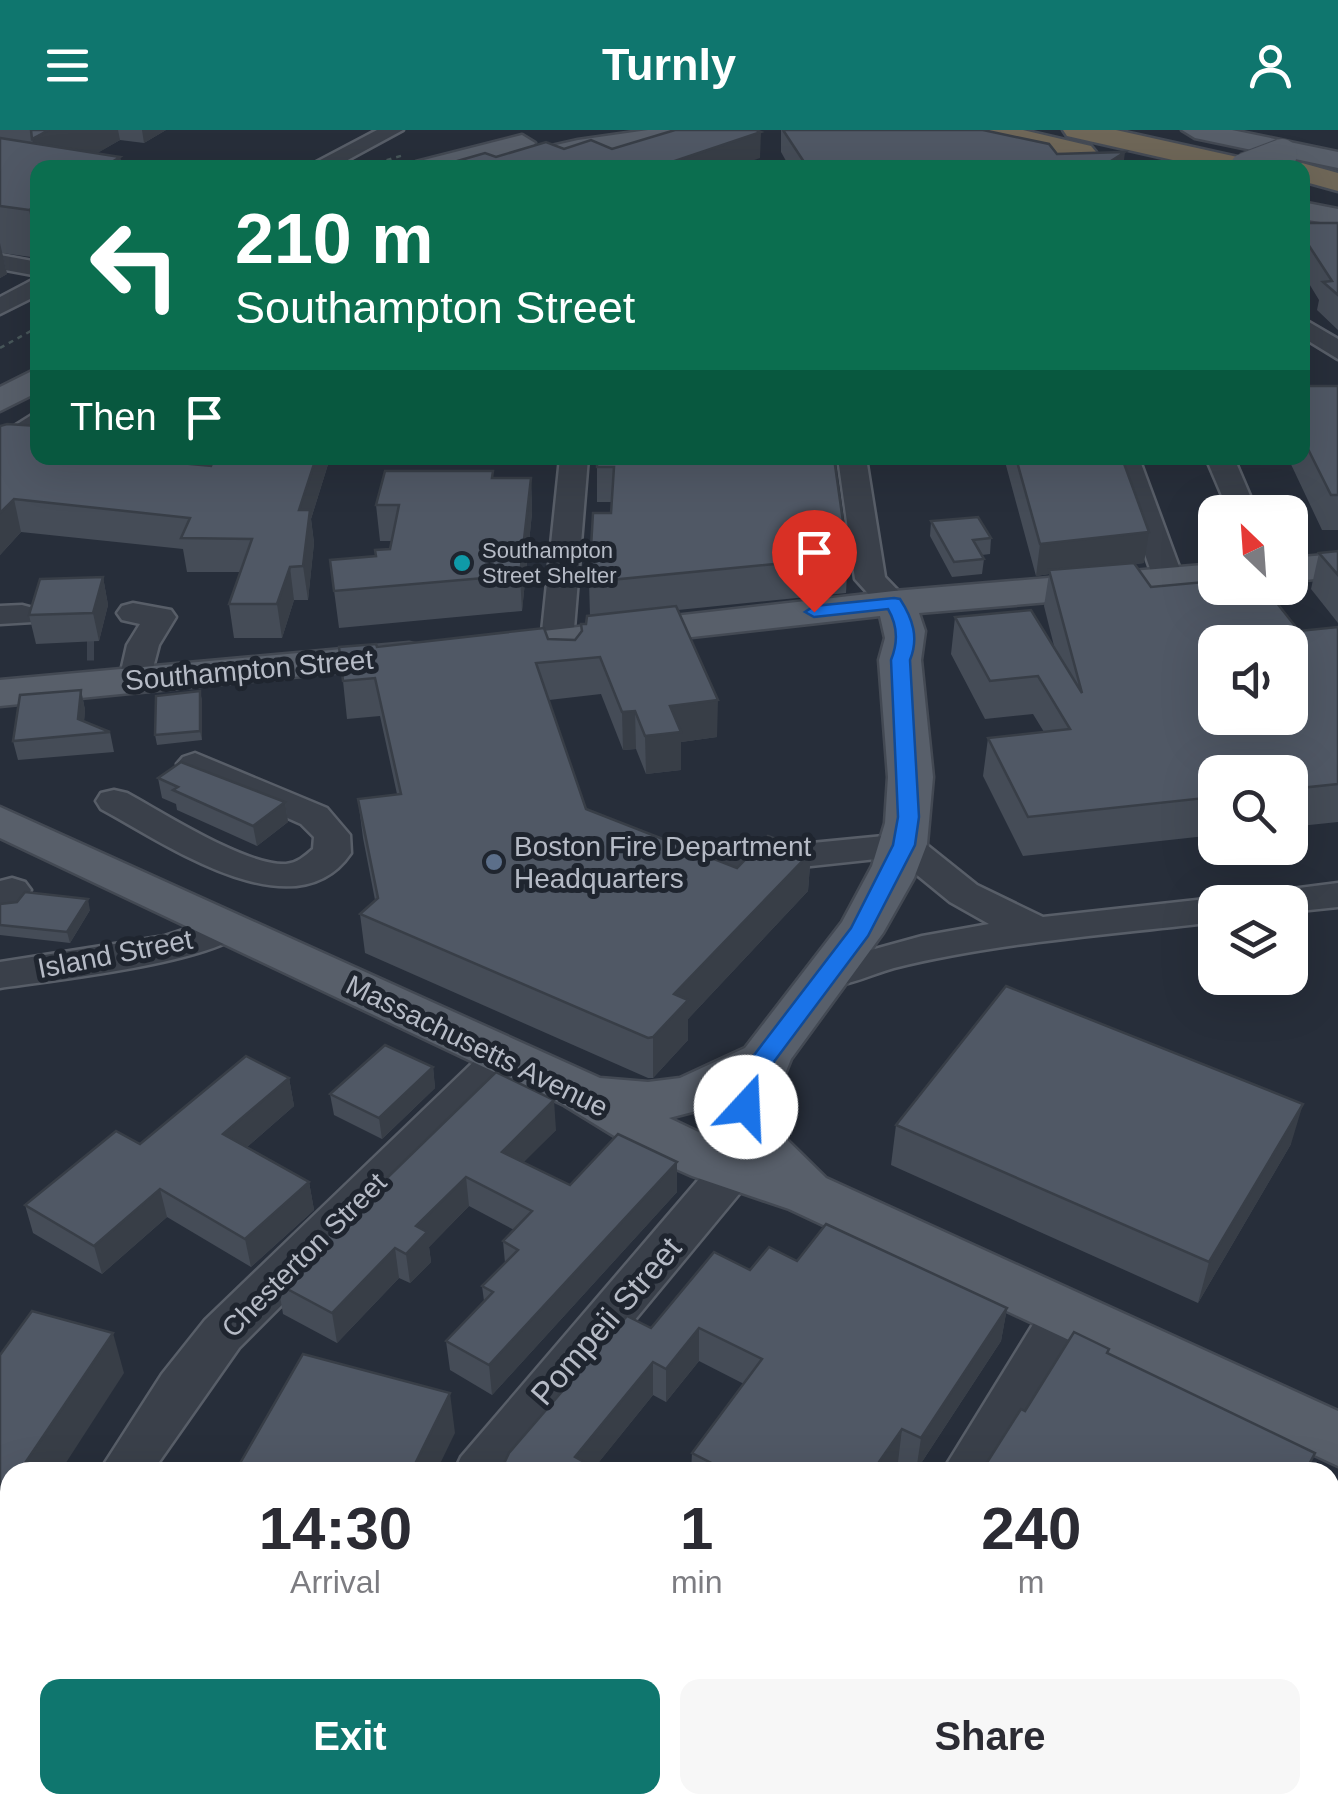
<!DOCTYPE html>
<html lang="en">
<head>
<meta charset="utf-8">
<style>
	body { margin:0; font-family:Helvetica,sans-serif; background:#f7f7f7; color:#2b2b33; height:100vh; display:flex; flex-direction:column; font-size:38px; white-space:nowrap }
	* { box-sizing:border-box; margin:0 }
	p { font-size:32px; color:#7c7c81 }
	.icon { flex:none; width:55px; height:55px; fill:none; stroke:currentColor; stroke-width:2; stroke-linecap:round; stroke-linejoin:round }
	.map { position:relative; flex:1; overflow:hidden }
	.details { position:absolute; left:0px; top:1332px; width:1340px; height:352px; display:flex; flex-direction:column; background:#fff; border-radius:30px 30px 0 0; box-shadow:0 10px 40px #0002 }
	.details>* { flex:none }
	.top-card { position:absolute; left:30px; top:30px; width:1280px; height:305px; border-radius:20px; box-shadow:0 10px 40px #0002; background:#0b6e4f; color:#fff; overflow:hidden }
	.needle { width:65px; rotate:335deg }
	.buttons { position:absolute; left:1198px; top:365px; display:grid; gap:20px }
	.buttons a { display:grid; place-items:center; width:110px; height:110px; border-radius:20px; background:#fff; box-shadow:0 10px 40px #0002; font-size:50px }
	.pin { position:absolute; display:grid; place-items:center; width:85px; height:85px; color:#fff; margin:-102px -42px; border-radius:50% 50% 50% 0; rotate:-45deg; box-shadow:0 0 10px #0007 }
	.pin .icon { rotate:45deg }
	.me { position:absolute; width:110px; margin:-55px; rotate:20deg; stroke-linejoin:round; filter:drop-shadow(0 0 8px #0008) }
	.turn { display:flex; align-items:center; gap:35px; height:210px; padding:0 40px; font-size:45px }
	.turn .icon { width:130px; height:130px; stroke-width:2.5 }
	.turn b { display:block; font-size:70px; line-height:85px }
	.then { display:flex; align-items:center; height:95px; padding:0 40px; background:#0003; gap:20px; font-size:38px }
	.eta { display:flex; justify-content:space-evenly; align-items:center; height:170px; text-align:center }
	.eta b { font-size:60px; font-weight:700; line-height:70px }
	.button { display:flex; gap:20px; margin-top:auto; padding:20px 40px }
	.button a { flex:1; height:115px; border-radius:20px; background:#0f766e; color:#fff; font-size:40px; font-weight:700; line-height:115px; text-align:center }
	.button a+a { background:#f7f7f7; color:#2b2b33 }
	header { display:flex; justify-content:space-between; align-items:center; height:130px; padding:0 40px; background:#0f766e; color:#fff; font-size:45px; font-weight:700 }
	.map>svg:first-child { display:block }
</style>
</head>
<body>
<header><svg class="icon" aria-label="menu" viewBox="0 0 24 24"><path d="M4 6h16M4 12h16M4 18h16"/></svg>Turnly<svg class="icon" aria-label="person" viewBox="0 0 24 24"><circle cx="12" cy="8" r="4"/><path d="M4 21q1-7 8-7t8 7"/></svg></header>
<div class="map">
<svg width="1338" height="1684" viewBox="0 0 1338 1684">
	<rect width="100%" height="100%" fill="#272e3a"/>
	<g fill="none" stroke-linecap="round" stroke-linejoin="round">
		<polyline stroke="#3c434f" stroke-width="31" stroke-dasharray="31 15" stroke-linecap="butt" points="87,515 94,515"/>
		<g stroke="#585e68" stroke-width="5">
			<g id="minor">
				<polygon points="377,0 403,0 333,38 305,38"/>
				<polygon points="0,125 38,132 38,146 0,139"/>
				<polygon points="38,147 38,165 0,184 0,167"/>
				<polygon points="1302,188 1338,209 1338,229 1302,207"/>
				<polygon points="38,281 38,303 10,324 0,326 0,305"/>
				<polygon points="560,328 588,328 573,511 580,536 576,543 552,543 541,511"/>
				<polygon points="838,328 866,328 885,447 910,473 905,480 883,480 855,449"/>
				<polygon points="1111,328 1139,328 1184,450 1180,457 1158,457 1154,450"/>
				<polygon points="1206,328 1234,328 1257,382 1229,382"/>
				<polygon points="133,473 171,480 176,487 159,515 148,557 124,557 119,550 127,515 140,494 122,490 117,483 122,476"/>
				<polygon points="22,475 33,478 38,485 33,492 0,494 0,476"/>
				<path d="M195,623L327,678L350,705L351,723C295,806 163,712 101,679L96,671L101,663L114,660L127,663C164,683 246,736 286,734C297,733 305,726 313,719L314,707L301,694L183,641L177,634L183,627Z"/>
				<path d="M904,704L917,707L977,755L1043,787L1215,768L1229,772H1215V792C1108,805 999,812 894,838C868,845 839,862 813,854L807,845L813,836L922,806L989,794L950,772L895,727L679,750L666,746L660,738L666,730L679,726Z"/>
				<polygon points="12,748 25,752 31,760 19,779 0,781 0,751"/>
				<polygon points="1338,753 1338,777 1290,782 1290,772 1256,772 1261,763"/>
				<path d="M229,785L243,788L248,797C226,832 47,851 0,858V832L165,806Z"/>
				<polygon points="505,912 520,916 526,926 520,936 239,1218 152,1342 99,1342 162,1244 205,1190 490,916"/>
				<polygon points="733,1024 749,1028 755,1040 749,1052 509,1342 454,1342 461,1327 717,1028"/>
				<polygon points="1065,1164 1082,1170 1089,1183 994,1342 942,1342 1048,1170"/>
				<polygon points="1338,1371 1338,1432 1330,1435 1330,1374"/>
				<polygon points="0,1611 10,1615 10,1671 0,1667"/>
				<polygon points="80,1675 164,1675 168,1684 84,1684"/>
				<polygon points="292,1675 353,1675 349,1684 288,1684"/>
				<polygon points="724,1675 785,1675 781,1684 720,1684"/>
				<polygon points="1183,1675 1243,1675 1239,1684 1179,1684"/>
			</g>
		</g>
		<g stroke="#434953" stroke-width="5">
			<g id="major">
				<path d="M648,0H715L702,8C628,19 553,38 478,38L481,32L578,10Z"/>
				<polygon points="1182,0 1232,0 1338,22 1338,38 1195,8"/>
				<polygon points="522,5 535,13 531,19 459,38 413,38 416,32"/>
				<polygon points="1302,72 1338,79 1338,95 1302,89"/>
				<polygon points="38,238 38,262 0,281 0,257"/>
				<polygon points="1338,424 1338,446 1290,452 1290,428"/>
				<path d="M1215,434V458L919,483L925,501L921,530L933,647L927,714L914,748L883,803L791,929L772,976L774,997L826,1048L1338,1281V1336L789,1079L692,1046L647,1026L564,975L0,708V677L600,948L648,952L680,948L745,918L842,792L872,736L885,693L888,647L879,530L885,508L880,486L504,528L490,525L484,516L490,507L894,461ZM719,975L720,997L730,1017L669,988Z"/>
				<polygon points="409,513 423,516 429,525 423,534 0,576 0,550"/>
			</g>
		</g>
		<g stroke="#454b55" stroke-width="5">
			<g id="highway">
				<polygon points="972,0 1023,0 1091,16 1096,22 1091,28 1081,31 976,6"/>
				<polygon points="1063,0 1116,0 1260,32 1264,38 1208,38 1067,6"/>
				<polygon points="1302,33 1338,43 1338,61 1302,51 1302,38 1290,38"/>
			</g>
		</g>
		<g stroke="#48575a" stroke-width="2.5" stroke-dasharray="5 5" stroke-linecap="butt">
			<polyline points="377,33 404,25"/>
			<polyline points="0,218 38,197"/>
		</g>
		<use href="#minor" fill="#3a404a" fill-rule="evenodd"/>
		<use href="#major" fill="#585f6a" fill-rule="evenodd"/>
		<use href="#highway" fill="#6f6758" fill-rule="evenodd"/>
		<g stroke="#434953" stroke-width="32" stroke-linecap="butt">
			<polyline id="major-bridge" points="1245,38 1282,24"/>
		</g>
		<use href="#major-bridge" stroke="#585f6a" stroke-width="30"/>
	</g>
	<g fill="#454c57">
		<polygon points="0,0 166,0 144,13 120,10 97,23 120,27 122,38 38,38 38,128 2,123 7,144 0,148"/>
		<polygon points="781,0 983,0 1057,24 1123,38 790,38 781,22"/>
		<polygon points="1302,93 1338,93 1338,200 1317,180 1319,170 1302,142"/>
		<polygon points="1302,256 1338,256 1338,400 1322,400 1288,328 1302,328"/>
		<polygon points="0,296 170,332 211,336 214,328 330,328 311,389 314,413 308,470 294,470 282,508 234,508 229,474 240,442 187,442 183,419 21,402 0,425"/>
		<polygon points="597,328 848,427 846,463 678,480 717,607 681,612 681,640 646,644 636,619 623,620 601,564 549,570 586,679 737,738 811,722 808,761 688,889 688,910 653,948 648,948 365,823 360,784 375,770 363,708 358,669 397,664 380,586 347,589 343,551 377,517 548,509 575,510 590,486 589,452 611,383 612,372 597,372"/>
		<polygon points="1004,328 1122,328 1144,433 1135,434 1151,457 1299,501 1338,497 1338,692 1290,697 1290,642 1215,642 1215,705 1023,726 983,646 988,608 1044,602 1033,584 985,589 951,524 955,487 1055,520 1044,476 1049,444 1036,446"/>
		<polygon points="494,348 531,348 532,383 522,481 339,498 330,430 375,426 390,419 392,411 380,411 376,375"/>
		<polygon points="931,391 991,408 990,424 982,425 984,429 982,444 952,447 930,406"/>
		<polygon points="1338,421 1338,493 1311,459 1319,423"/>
		<polygon points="103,447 108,475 99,511 36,514 29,485"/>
		<polygon points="81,560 85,580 84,591 110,602 114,622 18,630 13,611"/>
		<polygon points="200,561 202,571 202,610 157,615 155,605"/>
		<polygon points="158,648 285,672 288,692 257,716 177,680 176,674 162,668"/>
		<polygon points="0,774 90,780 70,813 0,805"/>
		<polygon points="433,937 435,958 382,1009 334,985 330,964"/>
		<polygon points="496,942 556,1000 523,1032 570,1055 677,1062 492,1265 450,1240 446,1211 484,1171 482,1156 505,1133 503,1111 514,1100 469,1076 429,1117 431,1132 410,1153 399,1148 337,1213 283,1184 278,1154"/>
		<polygon points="289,948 294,976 247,1017 309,1052 314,1080 251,1137 167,1087 102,1144 33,1103 25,1075 140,1014"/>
		<polygon points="896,995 1291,1014 1198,1173 891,1035"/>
		<polygon points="797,1131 1007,1178 1001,1211 916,1341 898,1332 890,1342 691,1342 692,1323 744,1254 699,1231 666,1272 653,1265 594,1338 500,1342 651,1198 750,1140"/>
		<polygon points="10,1525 10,1606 2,1603 0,1599 0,1541"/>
		<polygon points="224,1675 275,1675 271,1684 251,1684"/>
	</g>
	<g fill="#383e47">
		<polygon points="49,0 118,0 120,10 72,38 38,38 32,9"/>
		<polygon points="142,0 166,0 144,13"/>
		<polygon points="761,2 760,28 732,38 654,38"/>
		<polygon points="1125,22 1123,38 1100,38"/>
		<polygon points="120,27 122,38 102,38"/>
		<polygon points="38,75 38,122 29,80"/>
		<polygon points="0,113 7,144 0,148"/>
		<polygon points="150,328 169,328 172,341 148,330"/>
		<polygon points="316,328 330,328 311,389 314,413 308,470 303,436 299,380"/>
		<polygon points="531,348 532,383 522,481 520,445"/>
		<polygon points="14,369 21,402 0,425 0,383"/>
		<polygon points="1149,402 1144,433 1051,444 1049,440 1049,444 1036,446 1040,414"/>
		<polygon points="290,437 294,470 282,508 277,474"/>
		<polygon points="103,447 108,475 99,511 93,483"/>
		<polygon points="81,560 85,580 83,604 78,589"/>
		<polygon points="200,561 202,571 202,610 200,601"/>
		<polygon points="718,570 717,607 681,612 681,640 646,644 645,606 670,576"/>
		<polygon points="635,581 636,619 623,620 622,582"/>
		<polygon points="285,672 288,692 257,716 253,696"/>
		<polygon points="811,722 808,761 688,889 688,910 653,948 653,907 674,864"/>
		<polygon points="88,769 90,780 70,813 67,802"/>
		<polygon points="433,937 435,958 382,1009 379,988"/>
		<polygon points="289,948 294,976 229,1033 223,1004"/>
		<polygon points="554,970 556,1000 505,1051 502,1022"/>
		<polygon points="1303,974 1291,1014 1198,1173 1209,1132"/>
		<polygon points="677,1032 677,1062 492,1265 489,1235"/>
		<polygon points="466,1047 469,1076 429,1117 431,1132 410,1153 406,1124 416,1096"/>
		<polygon points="309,1052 314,1080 251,1137 245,1109"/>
		<polygon points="160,1059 167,1087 102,1144 94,1116"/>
		<polygon points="395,1118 399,1148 337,1213 332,1183"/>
		<polygon points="1007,1178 1001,1211 916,1341 921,1308"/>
		<polygon points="699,1198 699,1231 666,1272 666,1239"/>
		<polygon points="113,1203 124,1243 60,1342 19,1342"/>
		<polygon points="653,1232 653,1265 591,1342 575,1327"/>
		<polygon points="450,1263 455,1303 436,1342 411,1342"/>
		<polygon points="902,1299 898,1332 890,1342 872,1342"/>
		<polygon points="10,1356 10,1419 0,1434 0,1371"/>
		<polygon points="17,1675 24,1675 28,1684 12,1684"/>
		<polygon points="264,1675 275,1675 271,1684 266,1684"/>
		<polygon points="502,1675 517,1675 513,1684 498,1684"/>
		<polygon points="1094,1675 1102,1675 1097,1684 1089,1684"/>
	</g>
	<g fill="#505865" stroke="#383e47" stroke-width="2.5" fill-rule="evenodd">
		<polygon points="31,0 49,0 32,9"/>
		<polygon points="675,0 756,0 761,2 654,38 454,38 447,34 485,23 496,27 546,12 564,19 591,10 612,19"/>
		<polygon points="783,0 983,0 1049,14 1057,24 1125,22 1100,38 808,38"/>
		<polygon points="0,8 120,27 102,38 38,38 38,75 29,80 0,76"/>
		<polygon points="1302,93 1338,93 1338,165 1323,152 1332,151 1302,105"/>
		<polygon points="1302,256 1338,256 1338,365 1331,365 1302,307"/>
		<polygon points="7,294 38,296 38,328 150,328 148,330 211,336 214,328 316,328 299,380 310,380 303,436 290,437 277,474 229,474 252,409 181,408 190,388 14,369 0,383 0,296"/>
		<polygon points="597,328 834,328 848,427 589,452 593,383 611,383 614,337 597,337"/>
		<polygon points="1016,328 1122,328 1149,402 1040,414"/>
		<polygon points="385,341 493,341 492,348 531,348 520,445 334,461 330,430 376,426 375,420 390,419 399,375 376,375"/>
		<polygon points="978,387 991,408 973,410 984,429 954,432 931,391"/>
		<polygon points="1338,421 1338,445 1319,423"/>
		<path d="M1134,433L1151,457L1215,451V458H1265L1299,501L1338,497V654L1290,659V642H1215V667L1028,687L988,608L1070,599L1038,546L990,551L955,487L1031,480L1082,563L1049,440ZM1215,512H1290V588H1215Z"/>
		<polygon points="103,447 93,483 29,485 40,449"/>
		<polygon points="676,476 718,570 670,576 681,602 645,606 635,581 622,582 600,527 536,533 586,679 737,738 768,706 811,722 674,864 688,870 653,907 648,908 360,784 378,768 358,669 401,664 375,548 343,551 339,517 376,514 377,517 544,498 548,509 575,510 582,501 581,494 586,494 587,486"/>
		<polygon points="81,560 78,589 110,602 13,611 20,565"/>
		<polygon points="200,561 200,601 155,605 156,566"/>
		<polygon points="181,632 285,672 253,696 173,660 178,657 158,648"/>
		<polygon points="25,762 88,769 67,802 0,795 0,774 17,772"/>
		<polygon points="1006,856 1303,974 1209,1132 896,995"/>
		<polygon points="385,915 433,937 379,988 330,964"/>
		<polygon points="246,926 289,948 223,1004 309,1052 245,1109 160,1059 94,1116 25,1075 116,1001 140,1014"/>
		<polygon points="496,942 554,970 502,1022 570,1055 618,1004 677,1032 489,1235 446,1211 493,1162 482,1156 518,1120 503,1111 532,1081 466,1047 416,1096 427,1102 406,1124 395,1118 332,1183 278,1154"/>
		<polygon points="826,1094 1007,1178 921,1308 902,1299 872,1342 729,1342 692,1323 762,1229 699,1198 666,1239 653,1232 575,1327 600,1341 599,1342 500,1342 509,1323 627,1186 651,1198 714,1122 750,1140 769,1117 797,1131"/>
		<polygon points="32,1181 113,1203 19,1342 10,1342 10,1356 0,1371 0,1225"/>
		<polygon points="1074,1202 1109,1219 1107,1223 1315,1323 1305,1342 981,1342 1021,1279 1025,1281"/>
		<polygon points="303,1224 450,1263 411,1342 235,1342"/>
		<polygon points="10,1525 10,1572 0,1569 0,1541"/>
		<polygon points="0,1661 10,1664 10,1675 17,1675 12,1684 0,1684"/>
		<polygon points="349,1675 502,1675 498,1684 345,1684"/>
		<polygon points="772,1675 1094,1675 1089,1684 766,1684"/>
	</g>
	<path fill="#1a73e8" stroke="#114b97" stroke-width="2.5" d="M894,468L900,469C913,489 919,508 910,530L919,687L915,715L868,806L773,933L755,983H738L734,977L754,925L851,798L893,715L898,687L891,530C898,513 898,496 888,479L814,487L805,482L814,476Z"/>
	<circle fill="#0f9aa8" stroke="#1f252f" stroke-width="4" cx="462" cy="433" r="10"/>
	<circle fill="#5c6f8a" stroke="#1f252f" stroke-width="4" cx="494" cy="732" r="10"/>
	<g text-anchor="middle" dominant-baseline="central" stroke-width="10" stroke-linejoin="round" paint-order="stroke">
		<g font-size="22" fill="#b6bbc6" stroke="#1f252f" text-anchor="start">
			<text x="482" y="420">Southampton<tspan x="482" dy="25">Street Shelter</tspan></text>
		</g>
		<g font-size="28" fill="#b6bbc6" stroke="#1f252f">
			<text transform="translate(249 540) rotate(-5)">Southampton Street</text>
			<text transform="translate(115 824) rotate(-11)">Island Street</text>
			<text transform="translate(477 916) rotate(26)">Massachusetts Avenue</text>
			<text transform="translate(304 1125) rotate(-45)">Chesterton Street</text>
		</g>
		<g font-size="28" fill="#b6bbc6" stroke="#1f252f" text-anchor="start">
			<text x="514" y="716">Boston Fire Department<tspan x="514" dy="32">Headquarters</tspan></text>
		</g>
		<g font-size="32" fill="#b6bbc6" stroke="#1f252f">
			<text transform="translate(606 1191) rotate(-49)">Pompeii Street</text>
		</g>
	</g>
</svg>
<div class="buttons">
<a><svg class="needle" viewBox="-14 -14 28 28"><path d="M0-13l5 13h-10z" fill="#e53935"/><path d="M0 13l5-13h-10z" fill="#7c7c81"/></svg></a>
<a><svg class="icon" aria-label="sound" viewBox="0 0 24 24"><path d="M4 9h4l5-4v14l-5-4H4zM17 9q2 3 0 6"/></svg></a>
<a><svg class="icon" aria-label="search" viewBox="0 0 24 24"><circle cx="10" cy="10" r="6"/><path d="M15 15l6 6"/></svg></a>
<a><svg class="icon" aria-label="layers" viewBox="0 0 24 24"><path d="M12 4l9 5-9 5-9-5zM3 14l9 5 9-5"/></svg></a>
</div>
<div class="pin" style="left:814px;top:482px;background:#d93025"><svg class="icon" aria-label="arrive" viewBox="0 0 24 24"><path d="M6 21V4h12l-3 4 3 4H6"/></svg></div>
<svg class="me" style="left:746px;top:977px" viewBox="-20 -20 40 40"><circle r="19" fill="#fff"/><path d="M0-13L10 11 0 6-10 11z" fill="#1a73e8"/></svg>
<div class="top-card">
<div class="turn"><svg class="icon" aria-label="left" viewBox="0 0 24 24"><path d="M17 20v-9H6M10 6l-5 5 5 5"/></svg><div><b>210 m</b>Southampton Street</div></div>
<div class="then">Then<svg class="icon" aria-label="arrive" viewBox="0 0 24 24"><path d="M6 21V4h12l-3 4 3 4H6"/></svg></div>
</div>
<section class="details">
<div class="eta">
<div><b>14:30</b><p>Arrival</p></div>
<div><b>1</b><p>min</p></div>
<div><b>240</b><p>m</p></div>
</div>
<div class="button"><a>Exit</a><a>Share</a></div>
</section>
</div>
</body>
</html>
